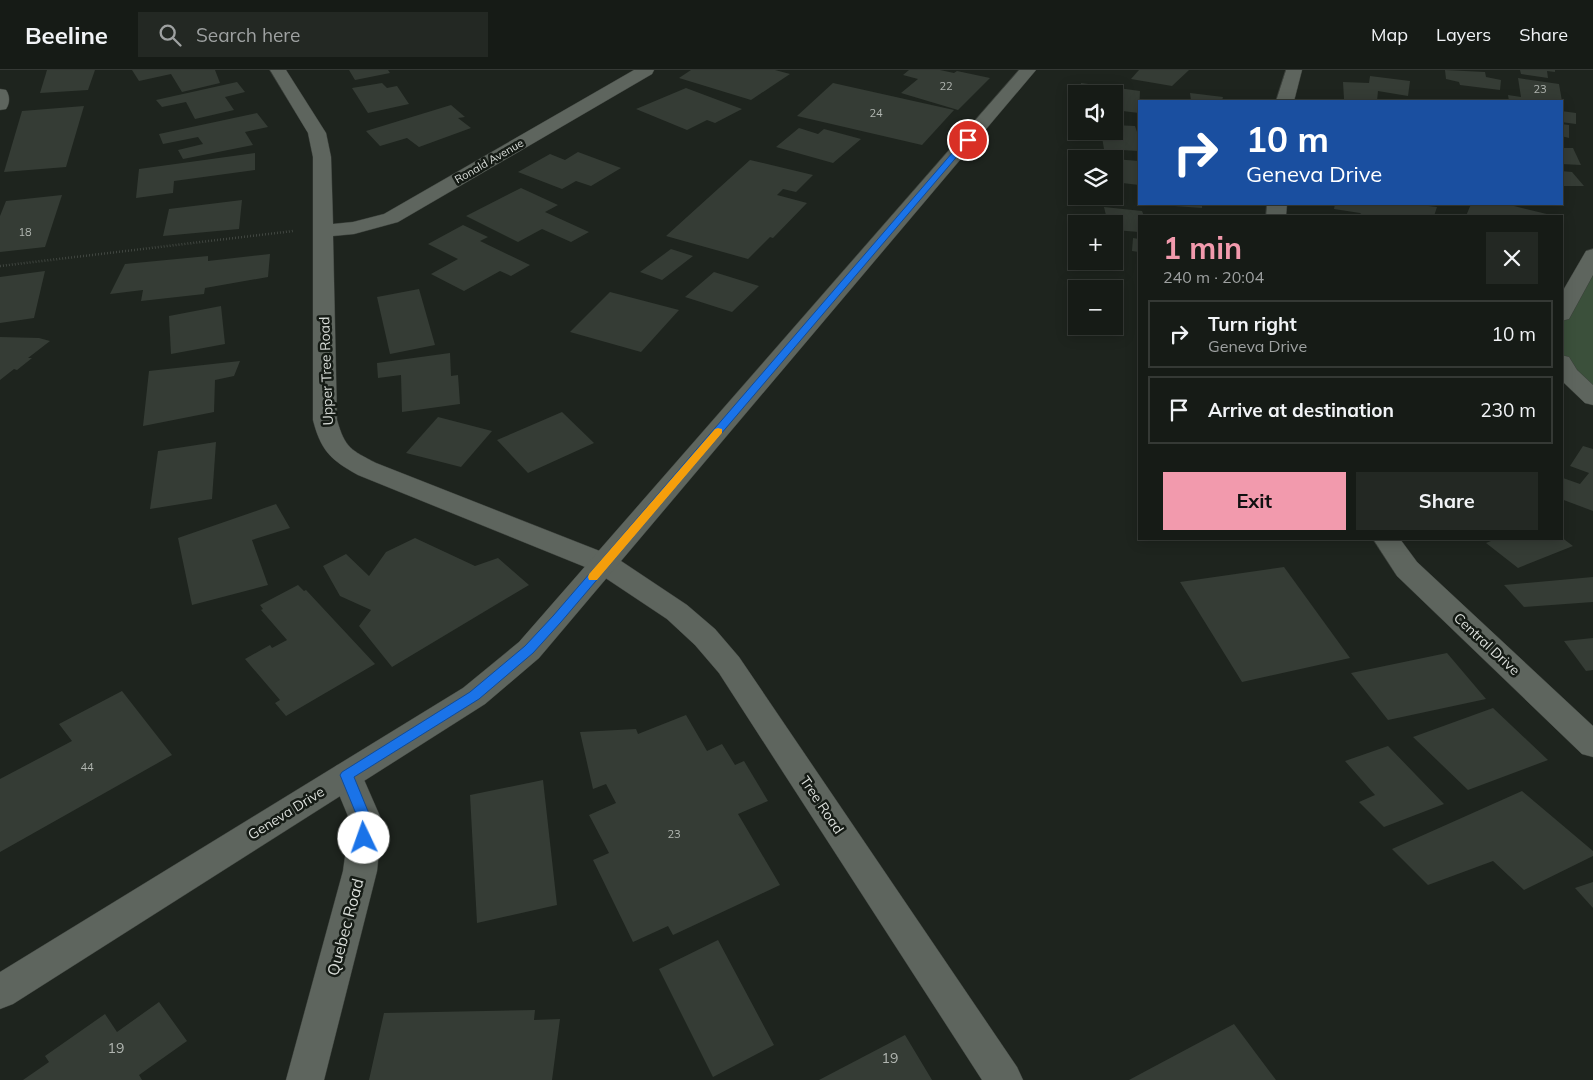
<!DOCTYPE html>
<html lang="en">
<head>
<meta charset="utf-8">
<style>
	body { margin:0; font-family:Mulish,sans-serif; background:#232823; color:#f1f3f6; height:100vh; display:flex; flex-direction:column; font-size:19px; white-space:nowrap }
	* { box-sizing:border-box; margin:0 }
	p { font-size:16px; color:#9ea1a1 }
	.icon { flex:none; width:28px; height:28px; fill:none; stroke:currentColor; stroke-width:2; stroke-linecap:round; stroke-linejoin:round }
	.map { position:relative; flex:1; overflow:hidden }
	.sheet { position:absolute; left:1138px; top:145px; width:425px; height:325px; display:flex; flex-direction:column; background:#161b16; border-radius:0px; box-shadow:0 2px 12px #0003,0 0 0 1px #353935 }
	.sheet>* { flex:none }
	.top-card { position:absolute; left:1138px; top:30px; width:425px; height:105px; border-radius:0px; box-shadow:0 2px 12px #0003,0 0 0 1px #353935; background:#1a4fa0; color:#fff; overflow:hidden }
	.buttons { position:absolute; left:1068px; top:15px; display:grid; gap:10px }
	.buttons a { display:grid; place-items:center; width:55px; height:55px; border-radius:0px; background:#161b16; box-shadow:0 2px 12px #0003,0 0 0 1px #353935; font-size:25px }
	.pin { position:absolute; display:grid; place-items:center; width:42px; height:42px; color:#fff; margin:-21px; border:2px solid #fff; border-radius:50%; box-shadow:0 1px 5px #0007 }
	.me { position:absolute; width:55px; margin:-28px; rotate:357deg; stroke-linejoin:round; filter:drop-shadow(0 0 4px #0008) }
	.turn { display:flex; align-items:center; gap:18px; height:105px; padding:0 25px; font-size:22px }
	.turn .icon { width:65px; height:65px; stroke-width:2.5 }
	.turn b { display:block; font-size:35px; line-height:42px }
	.round { display:grid; place-items:center; flex:none; width:52px; height:52px; border-radius:0px; background:#232823 }
	.head { display:flex; align-items:center; justify-content:space-between; height:85px; padding:0 25px }
	h1 { font-size:30px; font-weight:700; line-height:38px; color:#f29aad }
	.cta { display:flex; gap:10px; margin-top:auto; padding:10px 25px }
	.cta a { flex:1; height:58px; border-radius:0px; background:#f29aad; color:#111; font-size:20px; font-weight:700; line-height:58px; text-align:center }
	.cta a+a { background:#232823; color:#f1f3f6 }
	ul { padding:0; list-style:none }
	li { display:flex; align-items:center; gap:15px; height:68px; margin:0 10px 8px; padding:0 15px; border:2px solid #353935; border-radius:0px }
	li div { flex:1 }
	li b { display:block; font-size:19px }
	li em { font-style:normal }
	header { display:flex; align-items:center; gap:30px; box-sizing:border-box; height:70px; padding:0 25px; background:#161b16; border-bottom:1px solid #353935 }
	header strong { font-size:24px }
	nav { display:flex; gap:28px; margin-inline-start:auto; font-size:18px }
	.search { width:350px; height:45px; background:#232823; display:flex; align-items:center; gap:12px; box-sizing:border-box; padding:0 18px; border-radius:0px; color:#9ea1a1; font-size:19px }
	.map>svg:first-child { display:block }
</style>
</head>
<body>
<header>
<strong>Beeline</strong>
<div class="search"><svg class="icon" aria-label="search" viewBox="0 0 24 24"><circle cx="10" cy="10" r="6"/><path d="M15 15l6 6"/></svg>Search here</div>
<nav><a>Map</a><a>Layers</a><a>Share</a></nav>
</header>
<div class="map">
<svg width="1593" height="1010" viewBox="0 0 1593 1010">
	<rect width="100%" height="100%" fill="#1e241e"/>
	<polygon fill="#3b503b" points="1593,200 1593,328 1561,291 1561,244"/>
	<g fill="#353c35">
		<polygon points="47,0 95,0 88,20 40,23"/>
		<polygon points="132,0 215,0 220,13 182,22 171,4 139,11"/>
		<polygon points="349,0 388,0 390,3 355,10"/>
		<polygon points="691,0 775,0 790,4 751,30 679,8"/>
		<polygon points="909,0 940,0 954,3 957,1 990,8 958,40 901,23 918,9 903,5"/>
		<polygon points="1139,0 1189,0 1172,16 1131,9"/>
		<polygon points="1445,0 1485,2 1486,7 1501,10 1500,20 1460,15 1459,12 1446,9"/>
		<polygon points="1520,0 1555,0 1555,2 1547,1 1548,8 1521,4"/>
		<polygon points="1370,6 1410,11 1408,26 1378,21 1377,31 1344,29 1343,12 1369,13"/>
		<polygon points="1518,8 1559,14 1562,31 1509,31 1508,25 1521,27"/>
		<polygon points="237,12 245,22 225,27 234,40 195,49 186,32 162,37 156,30"/>
		<polygon points="382,13 387,18 397,16 409,34 368,43 352,18"/>
		<polygon points="833,13 954,40 922,75 797,46"/>
		<polygon points="1081,13 1140,21 1139,43 1114,40 1114,24 1081,24"/>
		<polygon points="686,18 742,39 715,53 707,50 687,60 636,39"/>
		<polygon points="1190,23 1223,27 1222,31 1191,31"/>
		<polygon points="451,35 465,47 458,48 471,58 419,77 407,68 380,76 366,61"/>
		<polygon points="84,36 66,97 4,102 22,41"/>
		<polygon points="1561,41 1576,43 1576,54 1561,52"/>
		<polygon points="257,43 268,57 245,62 253,75 183,89 178,80 203,74 198,67 163,74 159,64"/>
		<polygon points="1561,54 1569,55 1569,68 1561,66"/>
		<polygon points="1114,55 1135,56 1137,62 1139,62 1139,81 1104,79 1101,61 1114,61"/>
		<polygon points="799,58 818,64 824,59 861,69 833,93 776,77"/>
		<polygon points="1561,78 1573,78 1581,95 1561,94"/>
		<polygon points="578,82 621,98 591,116 576,111 562,119 518,102 550,84 565,90"/>
		<polygon points="255,83 255,100 174,111 173,123 136,128 139,99"/>
		<polygon points="1114,89 1139,91 1139,115 1114,112"/>
		<polygon points="750,90 813,105 796,122 783,119 777,125 807,133 773,168 770,167 748,189 666,166"/>
		<polygon points="1561,101 1572,102 1584,116 1561,116"/>
		<polygon points="521,118 558,135 545,142 589,162 571,172 542,159 518,172 466,146"/>
		<polygon points="62,125 45,177 0,182 0,146 6,131"/>
		<polygon points="242,130 239,159 163,166 169,139"/>
		<polygon points="1174,134 1202,134 1202,138 1174,136"/>
		<polygon points="1335,134 1412,134 1437,137 1434,146 1364,146 1360,143 1334,139"/>
		<polygon points="1471,134 1506,134 1555,146 1466,146"/>
		<polygon points="1104,137 1142,141 1144,146 1139,146 1139,162 1114,160 1114,154 1108,154"/>
		<polygon points="463,155 488,167 480,171 530,195 511,206 500,201 464,221 431,204 458,189 428,174"/>
		<polygon points="1133,168 1139,169 1139,182 1132,181"/>
		<polygon points="671,179 693,186 662,210 640,202"/>
		<polygon points="270,184 268,207 205,218 204,224 141,231 143,220 110,224 125,194 208,186 208,191"/>
		<polygon points="45,201 34,248 0,253 0,207"/>
		<polygon points="714,202 759,216 732,242 685,227"/>
		<polygon points="419,219 435,275 390,284 377,227"/>
		<polygon points="610,222 679,240 641,282 570,262"/>
		<polygon points="221,236 225,274 171,284 169,246"/>
		<polygon points="0,267 39,268 50,271 28,288 32,288 17,300 14,299 0,310"/>
		<polygon points="450,283 451,306 458,305 460,334 402,342 401,305 378,308 377,293"/>
		<polygon points="240,291 234,306 215,310 214,342 143,356 149,301"/>
		<polygon points="562,342 594,373 528,403 497,370"/>
		<polygon points="438,347 492,361 461,397 406,383"/>
		<polygon points="216,372 212,429 150,439 158,381"/>
		<polygon points="1583,376 1593,379 1593,441 1561,429 1561,410 1563,408 1580,414 1589,403 1570,396"/>
		<polygon points="276,434 290,458 252,470 268,515 192,535 178,468"/>
		<polygon points="1561,467 1573,476 1518,498 1486,473 1496,469 1561,469"/>
		<polygon points="415,468 475,496 498,488 529,515 392,597 359,556 371,540 340,526 323,496 346,484 369,506 386,482"/>
		<polygon points="1284,497 1350,588 1242,612 1180,512"/>
		<polygon points="1593,507 1593,532 1524,537 1504,515"/>
		<polygon points="298,515 304,521 306,520 375,594 286,646 275,633 280,630 245,589 270,575 272,578 287,570 261,540 263,539 260,535"/>
		<polygon points="1593,568 1593,600 1586,601 1564,571"/>
		<polygon points="1447,583 1486,629 1388,650 1351,603"/>
		<polygon points="122,621 172,685 0,782 0,709 72,671 59,654"/>
		<polygon points="1493,638 1548,690 1468,720 1413,667"/>
		<polygon points="686,645 707,681 722,674 735,695 744,691 768,731 738,744 780,815 673,865 668,856 633,872 593,790 609,783 589,745 616,733 606,714 593,719 580,662 636,659 638,664"/>
		<polygon points="1388,676 1444,734 1384,757 1359,732 1375,725 1345,691"/>
		<polygon points="543,710 557,835 477,853 470,725"/>
		<polygon points="1522,721 1593,781 1593,786 1524,820 1493,791 1428,815 1392,779"/>
		<polygon points="1593,812 1593,838 1575,818"/>
		<polygon points="718,870 774,975 713,1007 659,899"/>
		<polygon points="159,932 187,971 139,1005 142,1010 23,1010 49,992 45,986 105,944 117,962"/>
		<polygon points="535,940 534,950 560,949 552,1010 369,1010 384,943"/>
		<polygon points="1234,954 1276,1010 1129,1010"/>
		<polygon points="905,965 932,1010 819,1010"/>
	</g>
	<g fill="none" stroke-linecap="round" stroke-linejoin="round">
		<g stroke="#3a3f3a" stroke-width="1">
			<g id="minor">
				<path d="M270,0H286L326,63L331,87L333,154L353,152L384,144L634,0H654L652,4L398,152L354,164L333,166L337,350C345,378 351,380 376,393L615,487L687,535L715,559L739,587L1017,997L1023,1010H982L719,603L695,575L667,549L595,501L358,405C331,390 321,381 313,350V87L308,63Z"/>
				<polygon points="1286,0 1302,0 1294,31 1276,31"/>
				<path d="M0,19L6,20C10,26 10,33 6,39L0,40Z"/>
				<polygon points="1267,134 1287,134 1286,146 1266,146"/>
				<polygon points="1593,179 1593,205 1569,249 1561,251 1561,224 1586,181"/>
				<polygon points="1561,285 1569,287 1577,300 1593,315 1593,335 1585,333 1561,310"/>
				<polygon points="1373,469 1400,469 1417,492 1593,656 1593,687 1582,684 1397,506"/>
				<polygon points="347,692 358,696 382,751 377,801 324,1010 286,1010 343,801 350,751 331,705 336,696"/>
			</g>
		</g>
		<g stroke="#3a3f3a" stroke-width="1">
			<polygon id="tertiary" points="1019,0 1036,0 539,588 485,634 13,934 0,939 0,902 463,618 519,572"/>
		</g>
		<polyline stroke="#616661" stroke-width="2.5" stroke-dasharray="0.5 2.5" stroke-linecap="butt" points="0,196 293,161"/>
		<use href="#minor" fill="#5e655e" fill-rule="evenodd"/>
		<use href="#tertiary" fill="#5e655e" fill-rule="evenodd"/>
	</g>
	<polygon fill="#1a73e8" stroke="#114b97" points="965,68 971,70 561,552 533,583 479,629 354,707 372,751 369,772 364,773 359,772 357,768 359,751 340,705 342,702 470,622 525,576 553,546"/>
	<polygon fill="#f59e0b" points="718,358 722,359 722,363 597,510 589,510 588,507 589,504 715,359"/>
	<g text-anchor="middle" dominant-baseline="central" stroke-width="5" stroke-linejoin="round" paint-order="stroke">
		<g font-size="11" fill="#b1b6b1">
			<text x="946" y="16">22</text>
			<text x="1540" y="19">23</text>
			<text x="876" y="43">24</text>
			<text x="25" y="162">18</text>
			<text x="87" y="697">44</text>
			<text x="674" y="764">23</text>
		</g>
		<g font-size="11" fill="#dadeda" stroke="#151b15">
			<text transform="translate(489 91) rotate(-30)">Ronald Avenue</text>
		</g>
		<g font-size="14" fill="#dadeda" stroke="#151b15">
			<text transform="translate(326 301) rotate(-92)">Upper Tree Road</text>
			<text transform="translate(1487 574) rotate(43)">Central Drive</text>
			<text transform="translate(822 735) rotate(56)">Tree Road</text>
			<text transform="translate(286 743) rotate(-32)">Geneva Drive</text>
		</g>
		<g font-size="14" fill="#b1b6b1">
			<text x="116" y="978">19</text>
			<text x="890" y="988">19</text>
		</g>
		<g font-size="16" fill="#dadeda" stroke="#151b15">
			<text transform="translate(345 857) rotate(-75)">Quebec Road</text>
		</g>
	</g>
</svg>
<div class="buttons">
<a><svg class="icon" aria-label="sound" viewBox="0 0 24 24"><path d="M4 9h4l5-4v14l-5-4H4zM17 9q2 3 0 6"/></svg></a>
<a><svg class="icon" aria-label="layers" viewBox="0 0 24 24"><path d="M12 4l9 5-9 5-9-5zM3 14l9 5 9-5"/></svg></a>
<a>+</a>
<a>−</a>
</div>
<div class="pin" style="left:968px;top:70px;background:#d93025"><svg class="icon" aria-label="arrive" viewBox="0 0 24 24"><path d="M6 21V4h12l-3 4 3 4H6"/></svg></div>
<svg class="me" style="left:364px;top:768px" viewBox="-20 -20 40 40"><circle r="19" fill="#fff"/><path d="M0-13L10 11 0 6-10 11z" fill="#1a73e8"/></svg>
<div class="top-card">
<div class="turn"><svg class="icon" aria-label="right" viewBox="0 0 24 24"><path d="M7 20v-9h11M14 6l5 5-5 5"/></svg><div><b>10 m</b>Geneva Drive</div></div>
</div>
<section class="sheet">
<div class="head"><div><h1>1 min</h1><p>240 m · 20:04</p></div><a class="round"><svg class="icon" aria-label="close" viewBox="0 0 24 24"><path d="M6 6l12 12M18 6L6 18"/></svg></a></div>
<ul>
<li><svg class="icon" aria-label="right" viewBox="0 0 24 24"><path d="M7 20v-9h11M14 6l5 5-5 5"/></svg><div><b>Turn right</b><p>Geneva Drive</p></div><em>10 m</em></li>
<li><svg class="icon" aria-label="arrive" viewBox="0 0 24 24"><path d="M6 21V4h12l-3 4 3 4H6"/></svg><div><b>Arrive at destination</b></div><em>230 m</em></li>
</ul>
<div class="cta"><a>Exit</a><a>Share</a></div>
</section>
</div>
</body>
</html>
